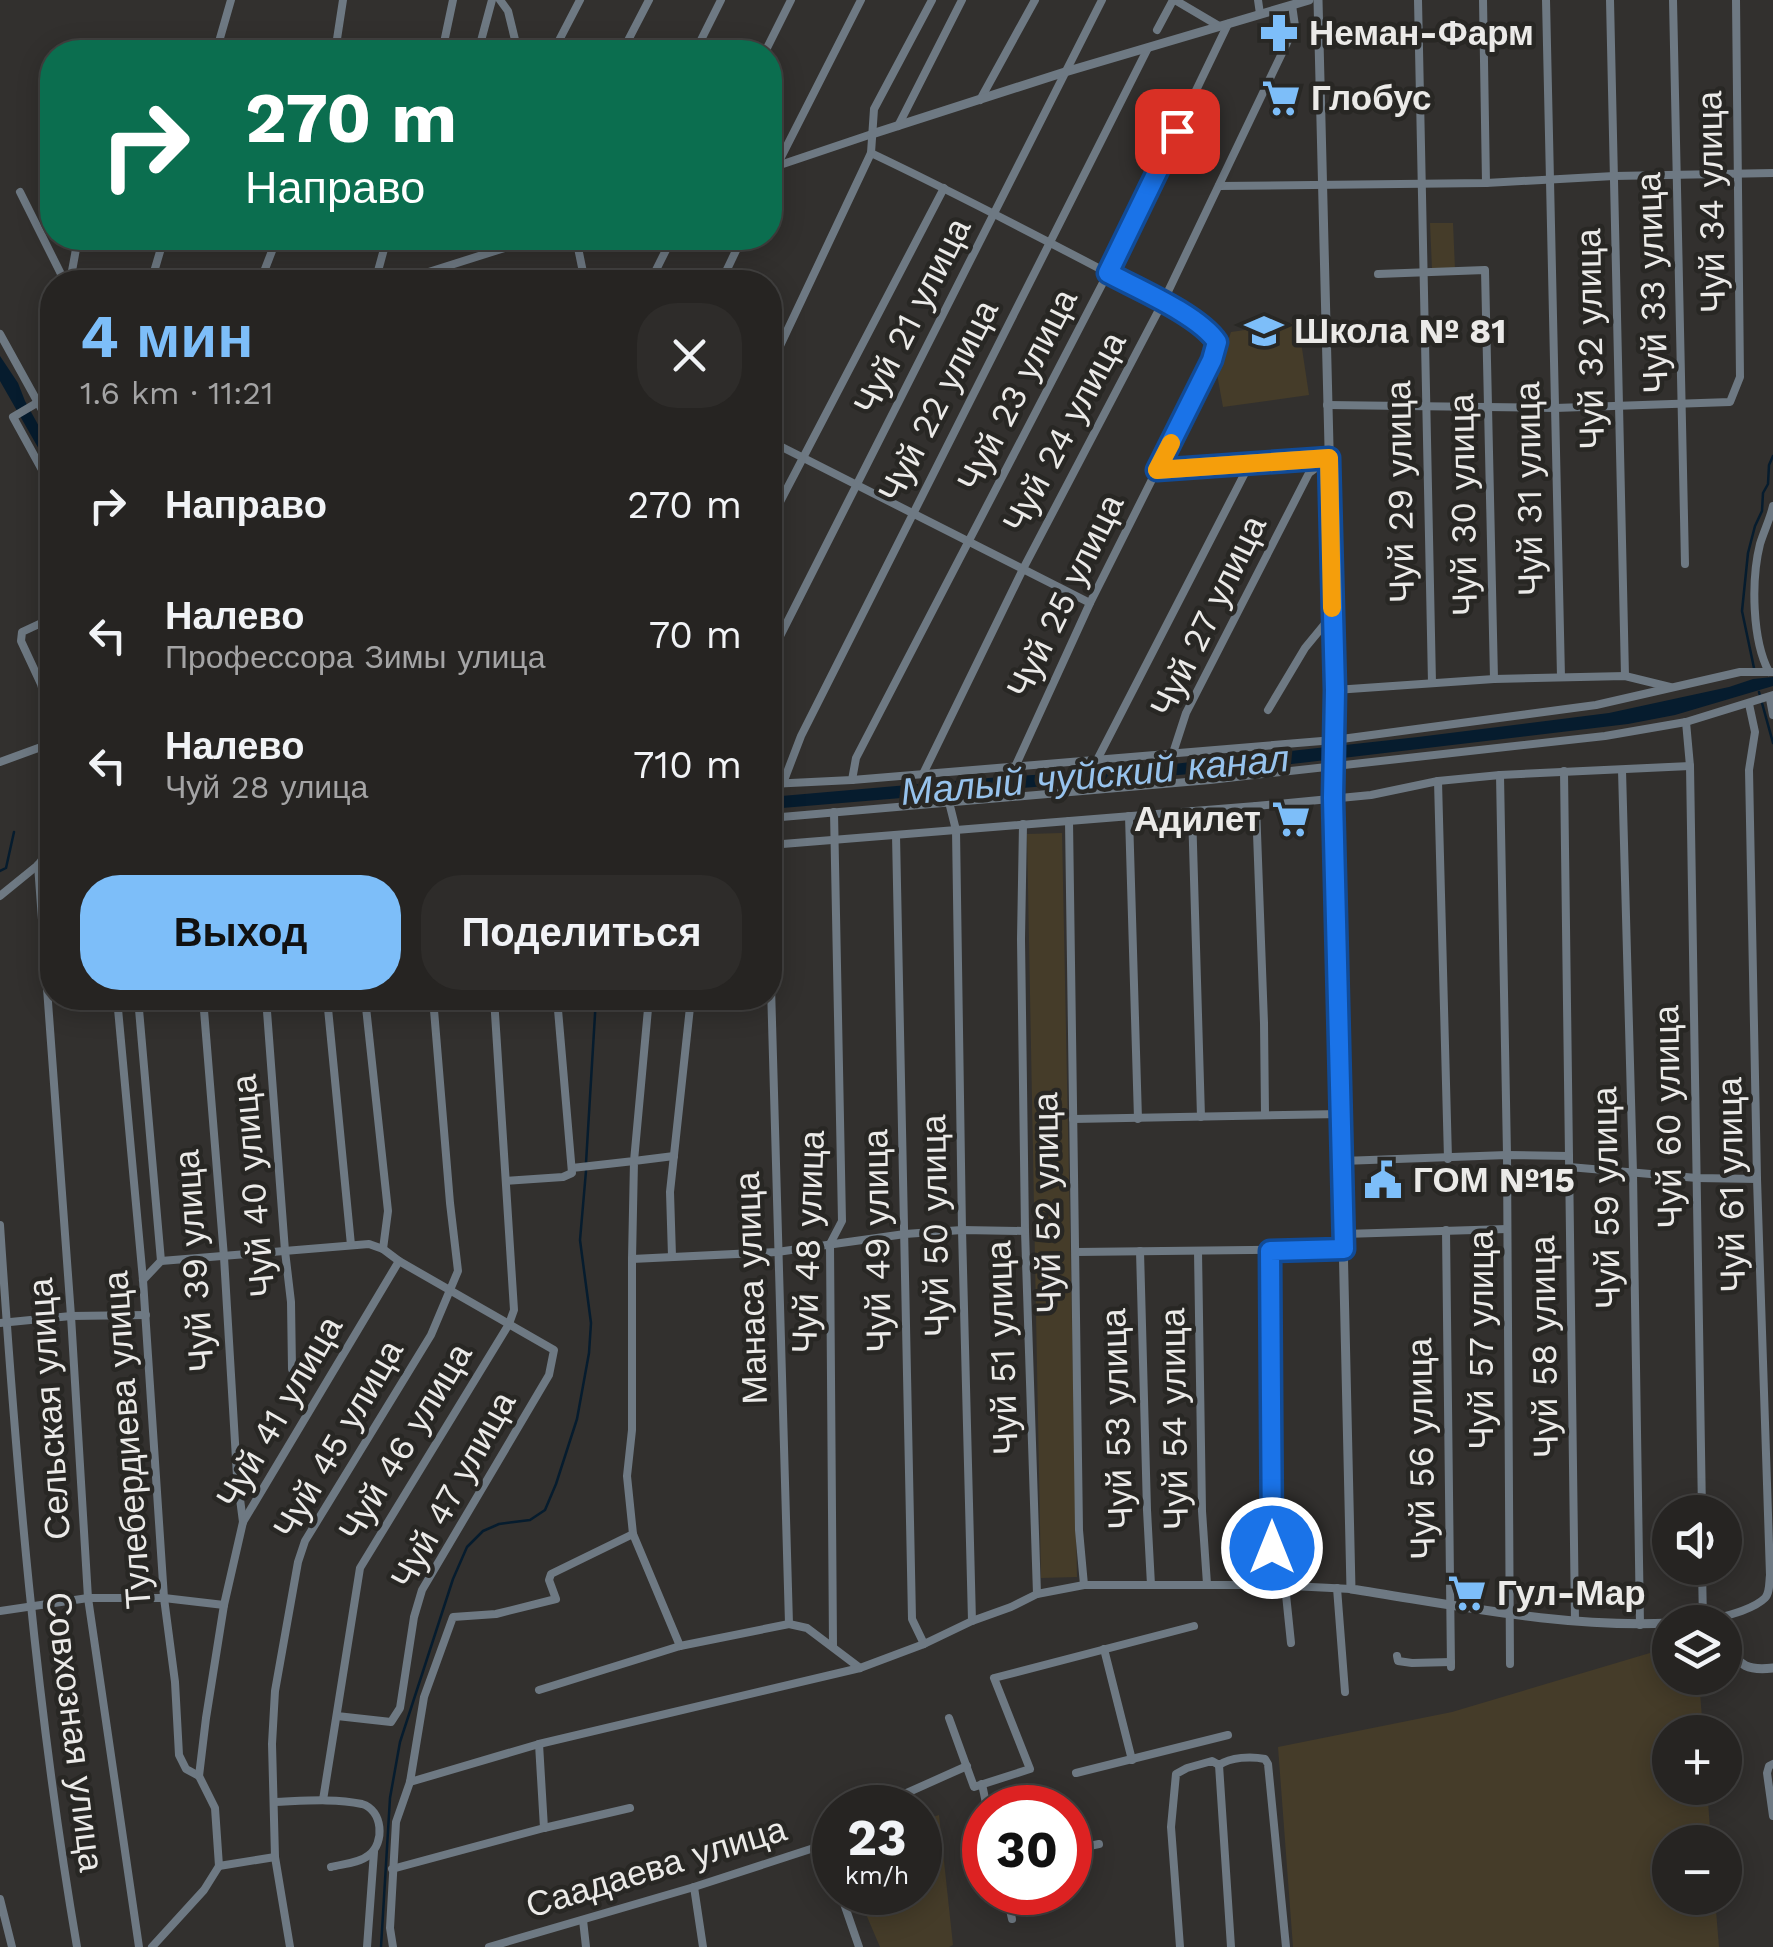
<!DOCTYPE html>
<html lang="ru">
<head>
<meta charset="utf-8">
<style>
	body { margin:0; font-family:"Work Sans",sans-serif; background:#2e2c2a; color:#f1f3f6; height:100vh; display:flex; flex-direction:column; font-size:38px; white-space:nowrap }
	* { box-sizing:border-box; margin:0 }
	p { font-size:32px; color:#a4a4a5 }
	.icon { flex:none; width:55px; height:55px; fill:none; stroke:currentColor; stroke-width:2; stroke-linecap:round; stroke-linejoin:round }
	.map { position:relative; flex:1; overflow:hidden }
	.details { position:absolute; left:40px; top:270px; width:742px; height:740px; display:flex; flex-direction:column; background:#262422; border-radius:40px; box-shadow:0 5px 25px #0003,0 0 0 2px #424140 }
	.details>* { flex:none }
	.guide { position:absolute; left:40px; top:40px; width:742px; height:210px; border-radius:40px; box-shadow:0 5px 25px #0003,0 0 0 2px #424140; background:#0b6e4f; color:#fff; overflow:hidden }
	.buttons { position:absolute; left:1652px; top:1495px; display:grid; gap:20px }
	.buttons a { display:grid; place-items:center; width:90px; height:90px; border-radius:50%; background:#262422; box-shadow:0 5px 25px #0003,0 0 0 2px #424140; font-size:50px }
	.speed { position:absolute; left:812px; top:1785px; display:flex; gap:20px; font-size:50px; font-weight:700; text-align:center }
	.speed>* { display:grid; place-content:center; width:130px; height:130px; border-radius:50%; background:#262422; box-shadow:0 5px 25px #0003,0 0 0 2px #424140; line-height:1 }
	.speed small { font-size:25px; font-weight:400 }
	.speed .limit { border:15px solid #d22; background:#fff; color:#111 }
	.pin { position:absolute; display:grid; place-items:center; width:85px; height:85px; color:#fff; margin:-42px; border-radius:20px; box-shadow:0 5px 15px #0006 }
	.me { position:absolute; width:110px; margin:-55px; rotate:0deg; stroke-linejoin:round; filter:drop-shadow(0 0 8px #0008) }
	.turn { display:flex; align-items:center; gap:35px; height:210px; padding:0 40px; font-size:45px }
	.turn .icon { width:130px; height:130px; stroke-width:2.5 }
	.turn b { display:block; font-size:70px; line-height:85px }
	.round { display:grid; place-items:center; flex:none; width:105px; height:105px; border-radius:40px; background:#2e2c2a }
	.headline { display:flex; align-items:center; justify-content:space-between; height:170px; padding:0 40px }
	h1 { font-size:60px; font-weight:700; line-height:75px; color:#7dbef9 }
	.cta { display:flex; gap:20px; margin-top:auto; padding:20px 40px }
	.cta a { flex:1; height:115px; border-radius:40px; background:#7dbef9; color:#111; font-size:40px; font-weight:700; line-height:115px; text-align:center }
	.cta a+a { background:#2e2c2a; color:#f1f3f6 }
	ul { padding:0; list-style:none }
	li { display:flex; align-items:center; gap:30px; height:130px; padding:0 40px }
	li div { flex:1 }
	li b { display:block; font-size:38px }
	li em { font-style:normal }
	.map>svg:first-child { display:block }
</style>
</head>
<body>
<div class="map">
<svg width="1773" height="1947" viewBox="0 0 1773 1947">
	<rect width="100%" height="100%" fill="#32302e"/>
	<g fill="#453c29">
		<polygon points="1430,223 1453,223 1455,269 1432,269"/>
		<polygon points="1298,322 1309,395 1223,407 1217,374 1231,332"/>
		<polygon points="1062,833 1077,1577 1041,1578 1027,834"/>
		<polygon points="1670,1647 1670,1678 1699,1678 1703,1732 1670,1732 1670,1788 1707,1788 1711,1842 1670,1842 1670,1898 1715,1898 1719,1947 1293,1947 1278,1747 1452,1712"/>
		<polygon points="939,1815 953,1945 949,1947 880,1947 857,1893 920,1892 920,1821"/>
	</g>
	<g fill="#061c2e">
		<polygon points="0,356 18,383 25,401 52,450 52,472 0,381"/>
		<polygon points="1773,677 1773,686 1675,715 1628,724 1250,769 770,809 770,797 1000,777 1119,770 1418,737 1609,713 1729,687 1753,679"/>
	</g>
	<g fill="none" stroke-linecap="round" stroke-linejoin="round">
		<g stroke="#061c2e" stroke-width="2.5">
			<polyline points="1754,668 1742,611 1748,553 1755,526 1762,511 1763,493 1768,484 1769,465 1773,456"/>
			<polyline points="1759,692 1773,743"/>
			<polyline points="0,871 6,868 14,832"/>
			<polyline points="586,1163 596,998"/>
			<polyline points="381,1947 390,1798 400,1742 453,1579 467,1547 483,1531 499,1524 530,1520 545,1510 556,1484 577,1419 589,1353 591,1323 580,1240 586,1171"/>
		</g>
		<g stroke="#6e7983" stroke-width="8">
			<polyline points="500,0 508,11 518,52"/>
			<polyline points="1175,0 1219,26"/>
			<polyline points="1258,0 1260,14"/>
			<polyline points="1418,0 1432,683"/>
			<polyline points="1483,0 1486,183"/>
			<polyline points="1546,0 1561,677"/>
			<polyline points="1610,0 1625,676"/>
			<polyline points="1673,0 1685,564"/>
			<polyline points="1157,30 1173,0"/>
			<polyline points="216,52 231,0"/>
			<polyline points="335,52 343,0"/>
			<polyline points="442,52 453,0"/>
			<polyline points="478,52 492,0"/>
			<polyline points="553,52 580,0"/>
			<polyline points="622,52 649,0"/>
			<polyline points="695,52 721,0"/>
			<polyline points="765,52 791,0"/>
			<polyline points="980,100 1035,0"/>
			<polyline points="898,126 962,0"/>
			<path d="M871,153C951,191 1028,231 1106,272C1136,288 1199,315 1217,342L1212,360L1090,603L1015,767"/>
			<polyline points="774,167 872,134"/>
			<polyline points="770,179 861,0"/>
			<polyline points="1219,186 1486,183 1614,176 1773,173"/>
			<polyline points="20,192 65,282"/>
			<polyline points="576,238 585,282"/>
			<polyline points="1378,274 1485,270 1494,679"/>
			<polyline points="70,282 78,238"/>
			<polyline points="151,282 164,238"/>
			<polyline points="260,282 277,238"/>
			<polyline points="374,282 397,282 536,238"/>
			<polyline points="375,282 387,238"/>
			<polyline points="650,282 672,238"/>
			<polyline points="721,282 742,238"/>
			<polyline points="0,334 52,428"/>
			<polyline points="770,367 871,153 874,109 932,0"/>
			<polyline points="52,394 13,417 52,488"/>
			<polyline points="1327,405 1555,408 1730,402 1740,377 1736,0"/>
			<polyline points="770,441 1090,603"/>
			<polyline points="1157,471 1329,458"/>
			<polyline points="770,521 944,188"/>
			<polyline points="52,618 22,632 21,641 41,684 52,725"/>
			<polyline points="770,656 1102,0"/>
			<path d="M1769,672C1752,640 1751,580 1760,544C1764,531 1770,519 1773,506"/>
			<polyline points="1335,690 1494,679 1625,676 1670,687"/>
			<polyline points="1773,696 1770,699 1773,715"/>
			<polyline points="1268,710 1305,648 1333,614"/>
			<polyline points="1686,722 1690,766 1702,1512"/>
			<polyline points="1173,753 1186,713 1309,473 1329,458"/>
			<polyline points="1097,760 1249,465"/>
			<polyline points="0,762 52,743"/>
			<polyline points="1622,770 1633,1173 1640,1625"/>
			<polyline points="1564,771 1575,1621"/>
			<polyline points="923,774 1023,569 1163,302 1295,26 1292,5"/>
			<polyline points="1500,775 1507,1155 1510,1664"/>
			<polyline points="852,780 856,758 1108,273 1228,24"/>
			<polyline points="1438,781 1448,1159"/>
			<polyline points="783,783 801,736 1148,48"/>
			<polyline points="770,784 852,780 1334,740 1596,705 1740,672 1773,672"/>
			<polyline points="949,802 956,830 962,1230 972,1621"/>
			<polyline points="1256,806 1264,1023 1265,1114"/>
			<polyline points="1192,811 1201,1117"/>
			<polyline points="1129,816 1138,1119"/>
			<polyline points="770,818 1210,780 1605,736 1686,722 1773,695"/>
			<polyline points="1069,821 1079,1530 1084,1585"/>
			<polyline points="1023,824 1021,939 1025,1231 1037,1594"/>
			<polyline points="896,835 912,1619 924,1644"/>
			<polyline points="770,845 1256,806 1371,795 1438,781 1500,775 1690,766"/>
			<polyline points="38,865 71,1316 88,1598 139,1947"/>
			<polyline points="0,896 38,865 52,846"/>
			<polyline points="770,951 789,1624"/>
			<polyline points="117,998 143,1280 164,1598 175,1682 179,1755 186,1769 199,1776 215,1808 219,1866"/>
			<polyline points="138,998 161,1261"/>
			<polyline points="203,998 224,1257 237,1476 243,1522"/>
			<polyline points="266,998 285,1251 291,1302 292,1369"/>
			<polyline points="327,998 351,1245"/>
			<polyline points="365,998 388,1211 383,1249"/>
			<polyline points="1073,1119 1341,1114"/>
			<polyline points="674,1156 634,1161 632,1259 632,1430 627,1476 633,1534 680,1646"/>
			<polyline points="1342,1161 1507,1155 1569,1156"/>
			<polyline points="1569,1167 1697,1178 1757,1179"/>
			<polyline points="572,1168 634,1161 649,998"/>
			<polyline points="506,1181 563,1177 572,1173 557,998"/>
			<path d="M0,1225C16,1466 36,1708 77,1947"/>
			<polyline points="1446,1230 1451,1667"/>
			<polyline points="1344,1234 1507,1229"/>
			<polyline points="1140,1251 1147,1510 1151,1585"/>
			<polyline points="1198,1251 1202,1511 1207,1584"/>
			<polyline points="1270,1251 1272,1585"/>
			<polyline points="1076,1252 1344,1249"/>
			<polyline points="672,1256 670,1192 691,998"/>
			<polyline points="632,1259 777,1252 905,1234 962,1230 1025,1231"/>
			<polyline points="143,1280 161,1261 369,1244 383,1249 399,1261 554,1350 549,1375 422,1590 414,1617 400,1708 391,1722 337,1716"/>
			<polyline points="0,1323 71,1316 146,1315"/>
			<path d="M1702,1568L1703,1622C1720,1617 1752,1611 1765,1598C1770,1593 1769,1582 1770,1575L1757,1179L1749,770L1755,732L1749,704"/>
			<polyline points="1285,1585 1291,1643"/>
			<polyline points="1337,1588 1345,1692"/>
			<polyline points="0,1611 88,1598 164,1598 224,1605"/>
			<polyline points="833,1646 830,1244 842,1221 834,812"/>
			<polyline points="1104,1649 1132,1760"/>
			<polyline points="1397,1656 1398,1661 1412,1663 1451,1662"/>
			<polyline points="539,1690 680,1646 789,1624 807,1628 860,1668"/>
			<polyline points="949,1718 974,1787 1030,1769 994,1678 1194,1626"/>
			<polyline points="539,1744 544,1828"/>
			<polyline points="1773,1764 1769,1766 1767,1773 1773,1816"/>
			<polyline points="1219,1765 1231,1947"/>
			<polyline points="1076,1773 1228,1735"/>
			<polyline points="199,1776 206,1718 224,1605 243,1522 399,1261"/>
			<polyline points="410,1782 539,1744 860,1668 924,1644 972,1621 1011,1607 1037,1594 1084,1585 1272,1585 1351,1589"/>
			<polyline points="982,1784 987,1808"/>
			<polyline points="323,1800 360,1568 509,1324 514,1310 494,998"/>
			<path d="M275,1802C303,1801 334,1798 362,1804C383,1810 385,1843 369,1855C360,1863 343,1864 331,1867"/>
			<polyline points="873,1808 967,1766"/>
			<polyline points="823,1845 835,1878"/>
			<polyline points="1070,1850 1099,1844"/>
			<polyline points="392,1869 544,1828 630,1808"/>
			<polyline points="694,1887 703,1947"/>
			<polyline points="840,1892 859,1947"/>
			<polyline points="1006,1892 1012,1919"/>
			<polyline points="0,1899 12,1947"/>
			<polyline points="583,1920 586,1947"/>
			<polyline points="152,1947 204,1890 219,1866 275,1857"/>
			<polyline points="290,1947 275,1857 272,1744 275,1691 298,1562 305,1541 431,1335 458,1271 450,1203 433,998"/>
			<polyline points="367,1947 374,1852"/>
			<polyline points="393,1947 390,1928 396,1822 410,1782 424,1697 453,1617 496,1614 556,1599 549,1580 551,1574 633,1534"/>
			<polyline points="489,1947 694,1887 823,1845 835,1832"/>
			<path d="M1180,1947L1171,1827L1176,1774L1187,1768L1212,1761L1219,1765C1231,1757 1251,1756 1265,1759L1268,1764L1286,1947"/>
		</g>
		<g stroke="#6e7983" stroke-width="9">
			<path d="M1318,0L1335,690L1333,798L1351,1589C1456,1605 1563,1628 1670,1623"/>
			<polyline points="872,134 1065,72 1309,0"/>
			<polyline points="1692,1622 1704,1622"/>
			<path d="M1725,1647C1742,1666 1747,1671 1773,1668"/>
		</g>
	</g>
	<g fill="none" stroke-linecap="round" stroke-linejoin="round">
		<g stroke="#114b97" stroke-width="25">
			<path id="route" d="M1177,131L1108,273C1138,289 1199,315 1217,342L1212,360L1157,470L1329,458L1335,690L1333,798L1344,1249L1270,1251L1272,1548"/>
		</g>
		<use href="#route" stroke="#1a73e8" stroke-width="18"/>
		<polyline stroke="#f59e0b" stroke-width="18" points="1171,443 1157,470 1329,458 1332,608"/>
	</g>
	<defs>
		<g id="pharmacy-bare" transform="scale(3)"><path d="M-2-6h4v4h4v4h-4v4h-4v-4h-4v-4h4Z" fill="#7dbef9" stroke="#282724" stroke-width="2.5" paint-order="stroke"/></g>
		<g id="supermarket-bare" transform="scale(3)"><path d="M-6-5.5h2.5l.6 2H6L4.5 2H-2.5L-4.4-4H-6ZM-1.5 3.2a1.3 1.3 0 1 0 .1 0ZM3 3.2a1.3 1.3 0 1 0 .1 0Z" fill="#7dbef9" stroke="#282724" stroke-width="2.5" paint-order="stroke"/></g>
		<g id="school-bare" transform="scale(3)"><path d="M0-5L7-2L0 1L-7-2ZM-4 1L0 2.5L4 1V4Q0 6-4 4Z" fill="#7dbef9" stroke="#282724" stroke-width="2.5" paint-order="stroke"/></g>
		<g id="civic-bare" transform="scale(3)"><path d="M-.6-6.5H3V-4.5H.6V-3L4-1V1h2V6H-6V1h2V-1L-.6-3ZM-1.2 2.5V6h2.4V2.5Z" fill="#7dbef9" stroke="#282724" stroke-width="2.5" paint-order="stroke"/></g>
	</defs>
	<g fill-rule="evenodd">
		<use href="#pharmacy-bare" x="1279" y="33"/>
		<use href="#supermarket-bare" x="1281" y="98"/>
		<use href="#school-bare" x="1264" y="331"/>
		<use href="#supermarket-bare" x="1291" y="819"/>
		<use href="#civic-bare" x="1383" y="1180"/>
		<use href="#supermarket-bare" x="1467" y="1593"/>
	</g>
	<g text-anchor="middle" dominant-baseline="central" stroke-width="9" stroke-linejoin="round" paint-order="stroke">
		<g font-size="35" font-weight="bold" fill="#ebeae8" stroke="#282724" text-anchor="start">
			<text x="1309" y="33">Неман-Фарм</text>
			<text x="1311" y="98">Глобус</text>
			<text x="1294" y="331">Школа № 81</text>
			<text x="1261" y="819" text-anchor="end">Адилет</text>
			<text x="1413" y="1180">ГОМ №15</text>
			<text x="1497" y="1593">Гул-Мар</text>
		</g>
		<g font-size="35" fill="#ebeae8" stroke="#282724">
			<text transform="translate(1711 202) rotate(-91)">Чуй 34 улица</text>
			<text transform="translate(1652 283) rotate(-92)">Чуй 33 улица</text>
			<text transform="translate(912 316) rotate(-63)">Чуй 21 улица</text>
			<text transform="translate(1590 339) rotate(-91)">Чуй 32 улица</text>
			<text transform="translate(1017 390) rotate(-63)">Чуй 23 улица</text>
			<text transform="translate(938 401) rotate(-63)">Чуй 22 улица</text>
			<text transform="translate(1064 432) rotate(-62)">Чуй 24 улица</text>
			<text transform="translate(1529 489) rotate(-91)">Чуй 31 улица</text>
			<text transform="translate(1400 492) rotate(-91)">Чуй 29 улица</text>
			<text transform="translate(1463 505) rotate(-91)">Чуй 30 улица</text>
			<text transform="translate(1065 596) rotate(-64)">Чуй 25 улица</text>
			<text transform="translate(1208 616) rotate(-64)">Чуй 27 улица</text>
			<text transform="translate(1668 1117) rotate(-91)">Чуй 60 улица</text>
			<text transform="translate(1731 1185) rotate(-91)">Чуй 61 улица</text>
			<text transform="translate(253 1186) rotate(-95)">Чуй 40 улица</text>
			<text transform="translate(1606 1198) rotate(-91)">Чуй 59 улица</text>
			<text transform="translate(1047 1203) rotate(-91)">Чуй 52 улица</text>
			<text transform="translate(935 1226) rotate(-91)">Чуй 50 улица</text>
			<text transform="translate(877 1241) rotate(-91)">Чуй 49 улица</text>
			<text transform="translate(808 1242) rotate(-88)">Чуй 48 улица</text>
			<text transform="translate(194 1261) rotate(-94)">Чуй 39 улица</text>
			<text transform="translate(751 1288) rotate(-92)">Манаса улица</text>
			<text transform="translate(1481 1340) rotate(-90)">Чуй 57 улица</text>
			<text transform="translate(1544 1347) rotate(-91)">Чуй 58 улица</text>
			<text transform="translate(1002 1348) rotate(-92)">Чуй 51 улица</text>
			<text transform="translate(49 1409) rotate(-94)">Сельская улица</text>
			<text transform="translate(279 1412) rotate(-60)">Чуй 41 улица</text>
			<text transform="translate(1117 1419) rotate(-92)">Чуй 53 улица</text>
			<text transform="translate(1174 1419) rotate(-91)">Чуй 54 улица</text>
			<text transform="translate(338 1439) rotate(-60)">Чуй 45 улица</text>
			<text transform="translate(127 1440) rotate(-94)">Тулебердиева улица</text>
			<text transform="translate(405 1442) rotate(-59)">Чуй 46 улица</text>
			<text transform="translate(1421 1449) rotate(-91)">Чуй 56 улица</text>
			<text transform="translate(453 1490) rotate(-61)">Чуй 47 улица</text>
			<text transform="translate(75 1732) rotate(83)">Совхозная улица</text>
			<text transform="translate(656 1867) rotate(-17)">Саадаева улица</text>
		</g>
		<g font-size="38" font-style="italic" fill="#97c3ed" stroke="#282724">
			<text transform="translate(1095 775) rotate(-5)">Малый чуйский канал</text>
		</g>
	</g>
</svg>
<div class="buttons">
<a><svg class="icon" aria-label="sound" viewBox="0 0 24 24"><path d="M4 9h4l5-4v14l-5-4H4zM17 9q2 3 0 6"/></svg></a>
<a><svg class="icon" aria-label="layers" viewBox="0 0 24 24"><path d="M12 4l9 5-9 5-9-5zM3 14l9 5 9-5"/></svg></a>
<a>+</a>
<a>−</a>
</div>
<div class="speed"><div>23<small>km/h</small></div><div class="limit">30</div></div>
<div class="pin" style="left:1177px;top:131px;background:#d93025"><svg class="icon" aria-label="arrive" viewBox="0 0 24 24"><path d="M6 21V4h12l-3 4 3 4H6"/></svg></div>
<svg class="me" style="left:1272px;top:1548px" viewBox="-20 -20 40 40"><circle r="17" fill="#1a73e8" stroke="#fff" stroke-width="3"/><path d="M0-11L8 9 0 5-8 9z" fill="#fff"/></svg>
<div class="guide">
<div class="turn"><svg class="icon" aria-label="right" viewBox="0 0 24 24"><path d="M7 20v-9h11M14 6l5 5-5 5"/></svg><div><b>270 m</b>Направо</div></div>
</div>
<section class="details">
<div class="headline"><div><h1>4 мин</h1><p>1.6 km · 11:21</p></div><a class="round"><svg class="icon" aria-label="close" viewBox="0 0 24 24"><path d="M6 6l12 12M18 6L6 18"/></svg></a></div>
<ul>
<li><svg class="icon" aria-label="right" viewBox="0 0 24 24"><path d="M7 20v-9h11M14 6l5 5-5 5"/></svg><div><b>Направо</b></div><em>270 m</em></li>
<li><svg class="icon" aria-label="left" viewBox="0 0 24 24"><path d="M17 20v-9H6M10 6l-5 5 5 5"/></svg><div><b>Налево</b><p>Профессора Зимы улица</p></div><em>70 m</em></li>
<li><svg class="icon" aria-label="left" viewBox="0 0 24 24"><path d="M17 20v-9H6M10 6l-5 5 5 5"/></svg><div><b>Налево</b><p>Чуй 28 улица</p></div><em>710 m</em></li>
</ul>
<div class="cta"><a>Выход</a><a>Поделиться</a></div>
</section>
</div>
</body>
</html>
